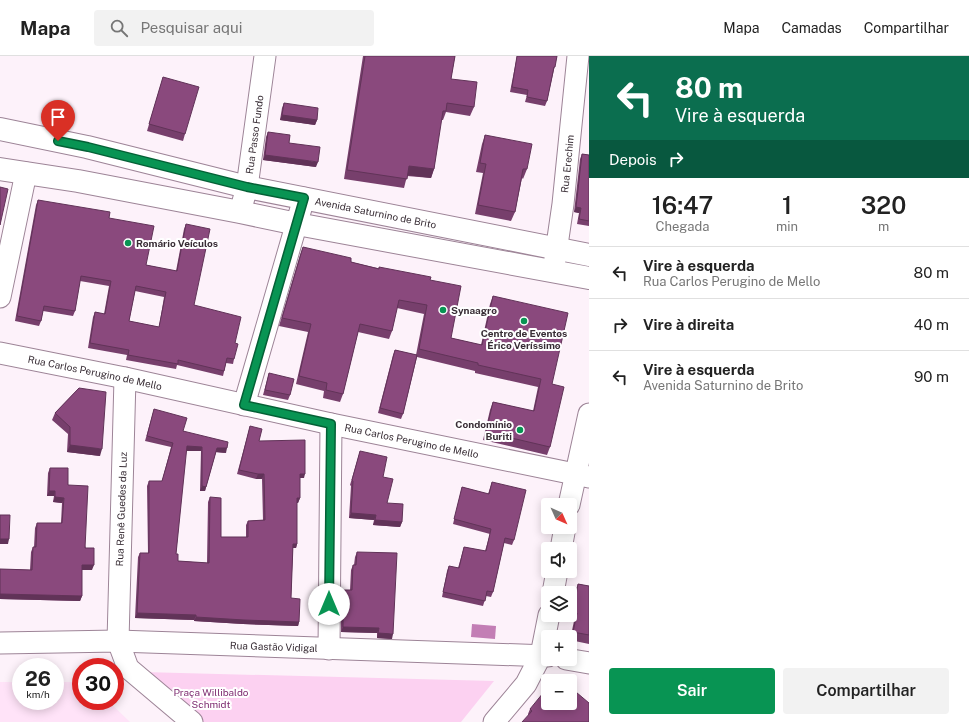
<!DOCTYPE html>
<html lang="pt">
<head>
<meta charset="utf-8">
<style>
	body { margin:0; font-family:"Public Sans",sans-serif; background:#f2f2f2; color:#222; height:100vh; display:flex; flex-direction:column; font-size:15px; white-space:nowrap }
	* { box-sizing:border-box; margin:0 }
	p { font-size:13px; color:#767676 }
	.icon { flex:none; width:22px; height:22px; fill:none; stroke:currentColor; stroke-width:2; stroke-linecap:round; stroke-linejoin:round }
	.map { position:relative; flex:1; overflow:hidden }
	.panel { display:flex; flex-direction:column; background:#fff; width:380px }
	.panel>* { flex:none }
	.top-card { background:#0b6e4f; color:#fff; overflow:hidden }
	.needle { width:26px; rotate:135deg }
	.fabs { position:absolute; left:541px; top:442px; display:grid; gap:8px }
	.fabs a { display:grid; place-items:center; width:36px; height:36px; border-radius:4px; background:#fff; box-shadow:0 2px 10px #0003; font-size:20px }
	.speed { position:absolute; left:12px; top:602px; display:flex; gap:8px; font-size:20px; font-weight:700; text-align:center }
	.speed>* { display:grid; place-content:center; width:52px; height:52px; border-radius:50%; background:#fff; box-shadow:0 2px 10px #0003; line-height:1 }
	.speed small { font-size:10px; font-weight:400 }
	.speed .limit { border:6px solid #d22; background:#fff; color:#111 }
	.pin { position:absolute; display:grid; place-items:center; width:34px; height:34px; color:#fff; margin:-41px -17px; border-radius:50% 50% 50% 0; rotate:-45deg; box-shadow:0 0 4px #0007 }
	.pin .icon { rotate:45deg }
	.me { position:absolute; width:44px; margin:-22px; rotate:0deg; stroke-linejoin:round; filter:drop-shadow(0 0 3px #0008) }
	.turn { display:flex; align-items:center; gap:14px; height:84px; padding:0 20px; font-size:18px }
	.turn .icon { width:52px; height:52px; stroke-width:2.5 }
	.turn b { display:block; font-size:28px; line-height:34px }
	.then { display:flex; align-items:center; height:38px; padding:0 20px; background:#0003; gap:8px; font-size:15px }
	.eta { display:flex; justify-content:space-evenly; align-items:center; height:68px; text-align:center }
	.eta b { font-size:24px; font-weight:600; line-height:28px }
	.button { display:flex; gap:8px; margin-top:auto; padding:8px 20px }
	.button a { flex:1; height:46px; border-radius:4px; background:#089453; color:#fff; font-size:16px; font-weight:600; line-height:46px; text-align:center }
	.button a+a { background:#f2f2f2; color:#222 }
	ul { padding:0; list-style:none }
	li { display:flex; align-items:center; gap:12px; height:52px; padding:0 20px; border-top:1px solid #e0e0e0 }
	li div { flex:1 }
	li b { display:block; font-size:15px }
	li em { font-style:normal }
	header { display:flex; align-items:center; gap:24px; box-sizing:border-box; height:56px; padding:0 20px; background:#fff; border-bottom:1px solid #e0e0e0 }
	header strong { font-size:19px }
	nav { display:flex; gap:22px; margin-inline-start:auto; font-size:14px }
	.search { width:280px; height:36px; background:#f2f2f2; display:flex; align-items:center; gap:10px; box-sizing:border-box; padding:0 14px; border-radius:4px; color:#767676; font-size:15px }
	main { display:flex; flex:1; min-height:0 }
	.map>svg:first-child { display:block }
</style>
</head>
<body>
<header>
<strong>Mapa</strong>
<div class="search"><svg class="icon" aria-label="search" viewBox="0 0 24 24"><circle cx="10" cy="10" r="6"/><path d="M15 15l6 6"/></svg>Pesquisar aqui</div>
<nav><a>Mapa</a><a>Camadas</a><a>Compartilhar</a></nav>
</header>
<main>
<div class="map">
<svg width="589" height="666" viewBox="0 0 589 666">
	<rect width="100%" height="100%" fill="#fdf2fa"/>
	<polygon fill="#ffe3f8" points="0,626 21,626 21,645 55,645 55,626 81,626 81,645 108,645 130,666 0,666"/>
	<polygon fill="#fcd1f1" points="143,616 494,625 461,666 201,666"/>
	<polygon fill="#c37eb5" points="472,568 496,570 495,583 471,581"/>
	<g fill="none" stroke-linecap="round" stroke-linejoin="round">
		<g stroke="#9d8497" stroke-width="23">
			<g id="minor">
				<path id="s1" d="M240,156L247,131L265,0"/>
				<path id="s2" d="M554,210L563,148L578,0"/>
				<polyline points="0,241 26,117"/>
				<path id="s3" d="M0,297L125,322L331,368L589,421"/>
				<polyline points="125,322 118,585 128,612 192,666"/>
				<polyline points="244,349 304,142"/>
				<polyline points="569,449 589,358"/>
				<polyline points="561,493 565,471"/>
				<polyline points="553,537 557,515"/>
				<path id="s4" d="M0,587L118,585L548,600"/>
				<polyline points="329,593 331,368"/>
				<polyline points="566,603 589,607"/>
				<polyline points="494,666 526,628 541,599 549,559"/>
			</g>
		</g>
		<g stroke="#9d8497" stroke-width="24">
			<g id="major">
				<path id="s5" d="M0,73L87,91L247,131L589,199"/>
				<polyline points="0,113 78,125 240,156 297,168 589,222"/>
			</g>
		</g>
		<use href="#minor" stroke="#fff" stroke-width="21"/>
		<use href="#major" stroke="#fff" stroke-width="22"/>
	</g>
	<g fill="#773f6c" fill-rule="evenodd">
		<polygon points="363,0 455,0 451,23 474,51 470,60 446,56 443,64 441,64 434,113 431,122 407,120 404,132 344,123"/>
		<polygon points="517,0 557,0 547,45 545,50 525,46 527,39 510,36"/>
		<polygon points="163,21 185,78 183,85 147,75"/>
		<polygon points="284,47 317,64 315,69 280,64 282,52"/>
		<polygon points="268,76 289,87 316,111 263,104 266,81"/>
		<polygon points="485,79 527,113 523,123 522,122 515,156 511,165 475,158 483,117 476,116 482,88"/>
		<polygon points="582,98 589,99 589,170 577,168 579,157 574,156 580,103"/>
		<path d="M38,144L109,162L146,209L176,215L184,173L186,168L194,249L235,287L234,303L233,308L226,307L223,320L177,309L176,313L126,304L127,299L88,292L93,261L95,256L104,258L109,230L80,225L75,255L73,260L43,255L41,265L39,270L15,265L36,149ZM135,235L164,241L159,271L129,265Z"/>
		<polygon points="303,191 351,206 430,224 451,282 481,289 490,248 493,240 552,328 550,391 547,399 483,384 490,354 493,346 533,355 538,331 475,317 475,315 417,301 403,358 401,363 378,357 393,299 395,294 416,299 424,258 397,252 392,275 389,283 358,276 343,338 340,346 323,342 324,335 296,328 308,276 279,270 300,199"/>
		<polygon points="269,317 290,339 288,344 263,339"/>
		<polygon points="79,332 100,400 67,396 68,378 52,364 55,357"/>
		<polygon points="154,353 183,375 226,397 216,396 205,435 200,435 201,395 186,395 176,498 178,505 207,507 208,446 210,441 221,481 246,481 246,469 248,465 263,464 262,423 256,423 237,418 250,370 259,385 304,422 300,422 300,442 298,447 297,447 297,488 296,492 293,492 291,542 299,566 298,570 243,568 194,565 194,564 135,562 138,501 140,497 148,497 147,430 149,425 162,425 171,391 145,385"/>
		<polygon points="360,395 383,421 387,447 402,466 400,471 373,469 374,464 349,462 351,430 350,429"/>
		<polygon points="50,412 68,429 92,514 82,514 82,540 80,545 0,543 0,513 30,514 31,496 33,491 34,491 35,472 37,467 61,467 62,447 53,446 54,440 47,440 48,417"/>
		<polygon points="492,426 514,484 512,489 504,487 493,536 491,541 486,540 483,550 442,541 447,515 449,510 458,512 464,491 485,495 490,478 453,468 462,431 488,438"/>
		<polygon points="357,496 392,583 377,582 377,577 341,576 341,539 343,534 350,534 351,514 353,509 354,509 355,501"/>
		<polygon points="578,528 589,530 589,588 570,584 574,565 570,564 575,536"/>
		<polygon points="589,647 528,659 528,658 530,653"/>
	</g>
	<g fill="#613358">
		<polygon points="282,59 317,64 315,69 280,64"/>
		<polygon points="265,99 318,106 316,111 263,104"/>
		<polygon points="409,110 434,113 431,122 406,119"/>
		<polygon points="576,151 581,152 579,157 574,156"/>
		<polygon points="70,389 102,393 100,400 67,396"/>
		<polygon points="187,390 202,391 201,395 185,395"/>
		<polygon points="217,392 227,392 226,397 215,396"/>
		<polygon points="258,418 264,418 262,423 256,423"/>
		<polygon points="300,418 305,418 304,422 298,422"/>
		<polygon points="202,430 206,431 205,435 200,435"/>
		<polygon points="49,435 55,435 54,440 47,440"/>
		<polygon points="55,441 64,442 62,447 53,446"/>
		<polygon points="297,442 300,442 298,447 295,447"/>
		<polygon points="351,457 376,459 374,464 349,462"/>
		<polygon points="375,464 402,466 400,471 373,469"/>
		<polygon points="0,483 9,483 8,488 0,488"/>
		<polygon points="293,488 297,488 296,492 291,492"/>
		<polygon points="82,509 94,509 92,514 81,514"/>
		<polygon points="0,538 82,540 80,545 0,543"/>
		<polygon points="137,557 196,559 194,564 135,562"/>
		<polygon points="196,561 299,566 298,570 243,568 194,565"/>
		<polygon points="343,571 379,572 377,577 341,576"/>
		<polygon points="378,577 393,578 392,583 377,582"/>
	</g>
	<g fill="#8a497d" stroke="#613358" fill-rule="evenodd">
		<polygon points="365,0 455,0 451,23 477,26 474,51 447,47 446,55 443,55 434,113 409,110 407,123 347,114"/>
		<polygon points="517,0 557,0 555,11 554,11 547,45 527,41 528,34 512,31"/>
		<polygon points="163,21 199,31 185,78 149,68"/>
		<polygon points="284,47 318,52 317,64 282,59"/>
		<polygon points="268,76 290,79 289,87 320,91 318,106 265,99"/>
		<polygon points="485,79 532,88 527,113 523,113 515,156 478,149 486,108 480,107"/>
		<polygon points="582,98 589,99 589,165 579,163 581,152 576,151"/>
		<polygon points="0,131 8,133 0,169"/>
		<path d="M38,144L110,156L109,162L154,170L146,209L177,215L186,168L210,173L194,249L241,261L235,287L238,288L234,303L227,302L224,315L178,304V308L128,299L129,294L90,287L95,256L105,258L111,225L81,220L75,255L44,250L41,265L17,260ZM136,230L166,236L159,271L129,265Z"/>
		<polygon points="303,191 351,202 351,206 379,213 379,211 431,221 430,224 461,230 451,282 482,289 493,240 568,257 552,328 564,331 550,391 486,376 493,346 534,355 541,323 478,309 478,307 419,293 427,249 399,244 392,275 360,268 343,338 326,334 327,327 299,320 311,268 282,262"/>
		<polygon points="395,294 417,299 403,358 380,352"/>
		<polygon points="269,317 294,323 290,339 265,334"/>
		<polygon points="79,332 106,336 102,393 70,389 70,371 55,357"/>
		<polygon points="154,353 187,362 183,375 228,386 227,392 217,392 206,431 202,430 202,391 187,390 176,498 178,498 178,505 209,507 210,441 221,442 221,481 248,481 248,465 265,464 264,418 258,418 239,414 250,370 262,373 259,385 305,384 305,418 300,418 300,442 297,442 297,488 293,488 291,542 300,543 299,566 244,564 196,561 196,559 137,557 140,497 149,497 149,425 162,425 173,387 147,380"/>
		<polygon points="360,395 387,401 383,421 393,423 387,447 403,448 402,466 375,464 376,459 351,457 353,425 352,424"/>
		<polygon points="50,412 68,412 68,429 88,430 85,492 94,492 94,509 82,509 82,540 0,538 0,513 32,514 33,491 36,491 37,467 62,467 64,442 55,441 55,435 49,435"/>
		<polygon points="492,426 526,434 514,484 505,482 493,536 487,535 485,545 443,536 449,510 459,512 464,491 486,495 491,473 454,463 462,431 489,438"/>
		<polygon points="0,459 10,459 9,483 0,483"/>
		<polygon points="357,496 397,497 393,578 378,577 379,572 343,571 343,534 352,534 353,509 356,509"/>
		<polygon points="578,528 589,530 589,579 573,576 577,557 573,556"/>
		<polygon points="557,620 563,625 553,625"/>
		<polygon points="548,631 548,647 570,647 570,631 589,647 589,666 522,666 532,655 530,653"/>
	</g>
	<g fill="none" stroke-linecap="round" stroke-linejoin="round">
		<g stroke="#056036" stroke-width="10">
			<polyline id="route" points="58,85 88,91 247,131 304,142 244,349 331,368 329,548"/>
		</g>
		<use href="#route" stroke="#089453" stroke-width="7"/>
	</g>
	<g fill="#089453" stroke="#fff" stroke-width="1.5">
		<circle cx="128" cy="187" r="4"/>
		<circle cx="443" cy="254" r="4"/>
		<circle cx="524" cy="265" r="4"/>
		<circle cx="520" cy="374" r="4"/>
	</g>
	<g text-anchor="middle" dominant-baseline="central" stroke-width="4" stroke-linejoin="round" paint-order="stroke">
		<g font-size="10" fill="#382d35" stroke="#fff">
			<text stroke="none"><textPath href="#s1" startOffset="79">Rua Passo Fundo</textPath></text>
			<text stroke="none"><textPath href="#s2" startOffset="103">Rua Erechim</textPath></text>
			<text stroke="none"><textPath href="#s5" startOffset="385">Avenida Saturnino de Brito</textPath></text>
			<text stroke="none"><textPath href="#s3" startOffset="97">Rua Carlos Perugino de Mello</textPath></text>
			<text stroke="none"><textPath href="#s3" startOffset="421">Rua Carlos Perugino de Mello</textPath></text>
			<text transform="translate(121 453) rotate(-88)">Rua Renê Guedes da Luz</text>
			<text stroke="none"><textPath href="#s4" startOffset="274">Rua Gastão Vidigal</textPath></text>
		</g>
		<g font-size="10" font-weight="bold" fill="#382d35" stroke="#fff" text-anchor="start">
			<text x="136" y="187">Romário Veículos</text>
			<text x="451" y="254">Synaagro</text>
			<text x="524" y="277" text-anchor="middle">Centro de Eventos<tspan x="524" dy="12">Érico Veríssimo</tspan></text>
			<text x="512" y="368" text-anchor="end">Condomínio<tspan x="512" dy="12">Buriti</tspan></text>
		</g>
		<g font-size="10" fill="#7e2c71" stroke="#fff">
			<text x="211" y="636">Praça Willibaldo<tspan x="211" dy="12">Schmidt</tspan></text>
		</g>
	</g>
</svg>
<div class="fabs">
<a><svg class="needle" viewBox="-14 -14 28 28"><path d="M0-13l5 13h-10z" fill="#e53935"/><path d="M0 13l5-13h-10z" fill="#767676"/></svg></a>
<a><svg class="icon" aria-label="sound" viewBox="0 0 24 24"><path d="M4 9h4l5-4v14l-5-4H4zM17 9q2 3 0 6"/></svg></a>
<a><svg class="icon" aria-label="layers" viewBox="0 0 24 24"><path d="M12 4l9 5-9 5-9-5zM3 14l9 5 9-5"/></svg></a>
<a>+</a>
<a>−</a>
</div>
<div class="speed"><div>26<small>km/h</small></div><div class="limit">30</div></div>
<div class="pin" style="left:58px;top:85px;background:#d93025"><svg class="icon" aria-label="arrive" viewBox="0 0 24 24"><path d="M6 21V4h12l-3 4 3 4H6"/></svg></div>
<svg class="me" style="left:329px;top:548px" viewBox="-20 -20 40 40"><circle r="19" fill="#fff"/><path d="M0-13L10 11 0 6-10 11z" fill="#089453"/></svg>
</div>
<section class="panel">
<div class="top-card">
<div class="turn"><svg class="icon" aria-label="left" viewBox="0 0 24 24"><path d="M17 20v-9H6M10 6l-5 5 5 5"/></svg><div><b>80 m</b>Vire à esquerda</div></div>
<div class="then">Depois<svg class="icon" aria-label="right" viewBox="0 0 24 24"><path d="M7 20v-9h11M14 6l5 5-5 5"/></svg></div>
</div>
<div class="eta">
<div><b>16:47</b><p>Chegada</p></div>
<div><b>1</b><p>min</p></div>
<div><b>320</b><p>m</p></div>
</div>
<ul>
<li><svg class="icon" aria-label="left" viewBox="0 0 24 24"><path d="M17 20v-9H6M10 6l-5 5 5 5"/></svg><div><b>Vire à esquerda</b><p>Rua Carlos Perugino de Mello</p></div><em>80 m</em></li>
<li><svg class="icon" aria-label="right" viewBox="0 0 24 24"><path d="M7 20v-9h11M14 6l5 5-5 5"/></svg><div><b>Vire à direita</b></div><em>40 m</em></li>
<li><svg class="icon" aria-label="left" viewBox="0 0 24 24"><path d="M17 20v-9H6M10 6l-5 5 5 5"/></svg><div><b>Vire à esquerda</b><p>Avenida Saturnino de Brito</p></div><em>90 m</em></li>
</ul>
<div class="button"><a>Sair</a><a>Compartilhar</a></div>
</section>
</main>
</body>
</html>
